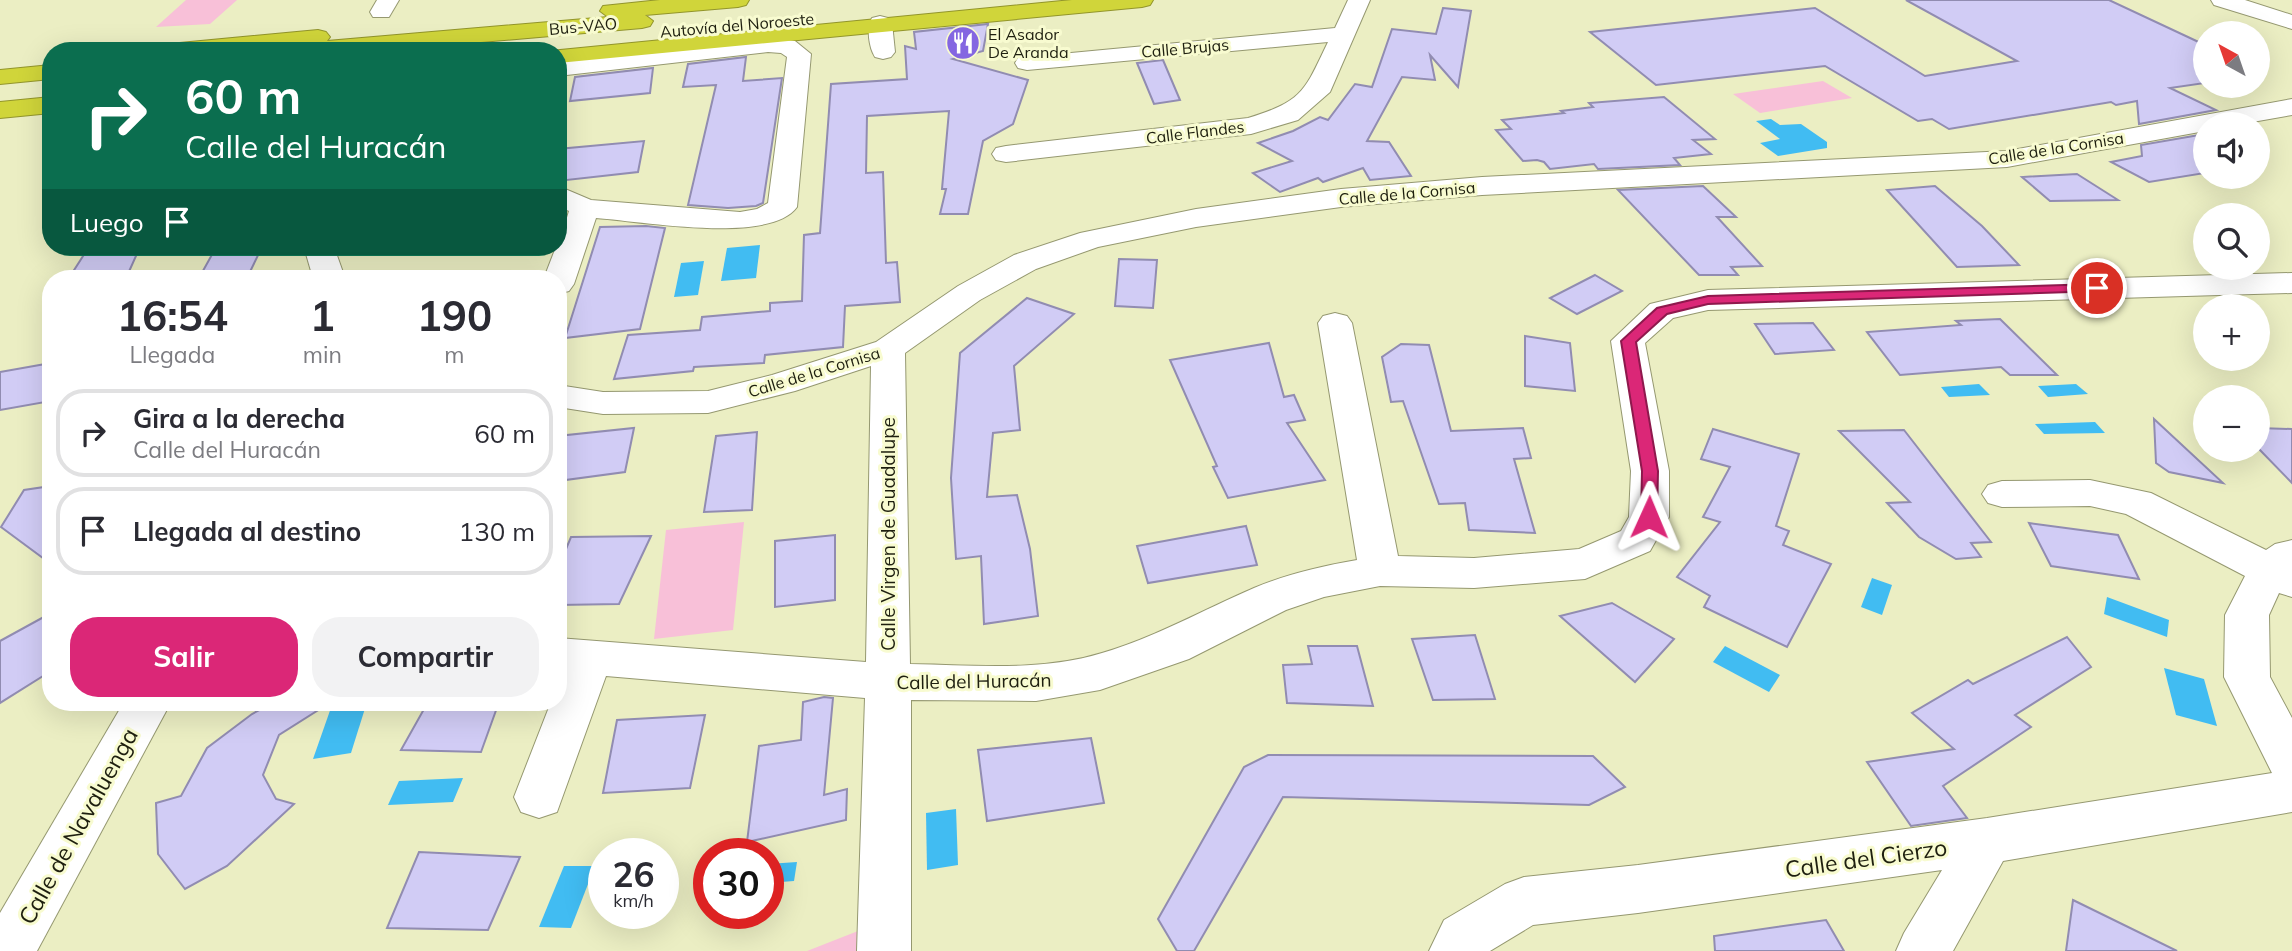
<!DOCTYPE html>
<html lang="es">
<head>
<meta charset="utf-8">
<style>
	body { margin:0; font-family:Mulish,sans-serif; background:#f2f2f3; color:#2b2b33; height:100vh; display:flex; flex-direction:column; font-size:26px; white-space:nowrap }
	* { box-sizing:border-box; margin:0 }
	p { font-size:23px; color:#7c7c81 }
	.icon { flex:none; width:38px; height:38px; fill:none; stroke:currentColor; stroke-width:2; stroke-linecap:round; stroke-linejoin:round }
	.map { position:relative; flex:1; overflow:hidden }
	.sheet { position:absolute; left:42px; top:270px; width:525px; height:441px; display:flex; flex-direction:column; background:#fff; border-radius:28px; box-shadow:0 7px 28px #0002 }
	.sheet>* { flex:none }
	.top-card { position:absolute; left:42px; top:42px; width:525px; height:214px; border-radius:28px; box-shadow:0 7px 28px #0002; background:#0b6e4f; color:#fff; overflow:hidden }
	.needle { width:46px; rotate:320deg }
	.tools { position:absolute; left:2193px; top:21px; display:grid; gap:14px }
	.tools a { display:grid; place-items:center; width:77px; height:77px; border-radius:50%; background:#fff; box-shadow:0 7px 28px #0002; font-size:35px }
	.speed { position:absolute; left:588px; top:838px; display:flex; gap:14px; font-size:35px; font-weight:700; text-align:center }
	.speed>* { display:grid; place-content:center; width:91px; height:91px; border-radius:50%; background:#fff; box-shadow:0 7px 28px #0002; line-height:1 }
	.speed small { font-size:18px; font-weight:400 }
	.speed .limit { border:10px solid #d22; background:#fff; color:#111 }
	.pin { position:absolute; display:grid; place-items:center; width:60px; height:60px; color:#fff; margin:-30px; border:4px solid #fff; border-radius:50%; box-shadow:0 2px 7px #0007 }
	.me { position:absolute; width:77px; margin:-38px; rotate:1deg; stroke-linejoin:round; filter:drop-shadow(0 0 5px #0008) }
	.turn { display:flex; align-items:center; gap:24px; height:147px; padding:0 28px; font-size:32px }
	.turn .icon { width:91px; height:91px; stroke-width:2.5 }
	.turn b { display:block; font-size:49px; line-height:60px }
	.then { display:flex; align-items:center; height:66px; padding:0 28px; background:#0003; gap:14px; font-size:26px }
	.eta { display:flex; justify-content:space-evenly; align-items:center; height:119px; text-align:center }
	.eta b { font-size:42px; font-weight:700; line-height:49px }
	.action { display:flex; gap:14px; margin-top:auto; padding:14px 28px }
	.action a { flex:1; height:80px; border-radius:28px; background:#db2777; color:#fff; font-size:28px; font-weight:700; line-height:80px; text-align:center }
	.action a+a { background:#f2f2f3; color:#2b2b33 }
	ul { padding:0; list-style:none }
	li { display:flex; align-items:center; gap:21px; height:88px; margin:0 14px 10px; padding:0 14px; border:4px solid #e1e1e2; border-radius:28px }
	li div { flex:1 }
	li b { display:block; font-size:26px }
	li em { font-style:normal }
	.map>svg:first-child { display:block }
</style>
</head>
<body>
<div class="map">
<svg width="2292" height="951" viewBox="0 0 2292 951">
	<rect width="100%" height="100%" fill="#ebeec3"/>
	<g fill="#f8c0d8">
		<polygon points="186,0 237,0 210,24 156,27"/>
		<polygon points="1823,81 1852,98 1760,113 1733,94"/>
		<polygon points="744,522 733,630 654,639 666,530"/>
		<polygon points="858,931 857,951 807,951"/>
	</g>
	<g fill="#41bcf2">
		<polygon points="1771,119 1780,125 1801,124 1827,142 1827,148 1778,156 1760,143 1780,139 1756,121"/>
		<polygon points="760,245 756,278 721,281 727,248"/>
		<polygon points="704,261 698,295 674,297 681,263"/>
		<polygon points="1979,384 1990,395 1949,397 1941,387"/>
		<polygon points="2076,384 2088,394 2048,397 2038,386"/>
		<polygon points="2095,422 2105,433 2044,434 2035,424"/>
		<polygon points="1872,578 1892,585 1882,615 1861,607"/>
		<polygon points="2107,597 2169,620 2167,637 2104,614"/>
		<polygon points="1725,646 1780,675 1769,692 1713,662"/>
		<polygon points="2164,668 2204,679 2217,726 2176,715"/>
		<polygon points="333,702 367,702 351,753 313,759"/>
		<polygon points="463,778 453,802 388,805 399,781"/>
		<polygon points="956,809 958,865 927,870 926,813"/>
		<polygon points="797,862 794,881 768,883 768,864"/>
		<polygon points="564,866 595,866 571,928 539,927"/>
	</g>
	<g fill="#d1ccf5" stroke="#918cb1" stroke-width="2">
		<polygon points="1906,0 2109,0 2205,45 2205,83 2170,88 2216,110 2139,124 2137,101 2116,105 2111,102 1949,129 1932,119 1918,121 1825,66 1656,85 1590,32 1815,8 1925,76 2017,61"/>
		<polygon points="1443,8 1471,11 1458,87 1430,55 1435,80 1402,77 1367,141 1389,142 1411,176 1370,180 1363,168 1323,182 1318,178 1280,192 1253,173 1292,161 1258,143 1293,131 1320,117 1328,120 1355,84 1372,87 1392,29 1436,34"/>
		<polygon points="988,24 983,51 953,59 1028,80 1013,124 983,141 968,214 940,214 946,189 942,189 949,111 867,116 866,173 883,172 886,263 897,262 900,302 845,306 843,347 765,355 764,363 694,367 693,371 614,379 628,335 700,330 702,317 770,311 770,303 802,301 804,235 820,233 831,84 907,79 905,46 916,49 914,32"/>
		<polygon points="746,57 743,81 782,78 763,203 756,206 728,208 688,205 716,85 683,87 688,64"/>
		<polygon points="1163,60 1180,100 1154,104 1137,63"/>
		<polygon points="653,68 650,93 570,101 575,77"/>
		<polygon points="1664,97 1715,139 1693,140 1711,154 1674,158 1680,165 1598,169 1594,164 1550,169 1544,162 1537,160 1523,161 1496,130 1511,129 1502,120 1564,113 1561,111 1593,107 1589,103"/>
		<polygon points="2205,134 2205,173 2149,182 2111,162 2142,156 2141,145"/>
		<polygon points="644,141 638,172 558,181 558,149"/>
		<polygon points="2077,174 2118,200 2050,201 2022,177"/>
		<polygon points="1703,186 1736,217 1717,217 1762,266 1731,267 1738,275 1699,275 1618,190"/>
		<polygon points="1935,186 1982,226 2019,265 1957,267 1887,190"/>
		<polygon points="646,226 665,228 640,329 565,338 600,227"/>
		<polygon points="140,247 127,276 69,278 85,253"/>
		<polygon points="245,247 262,247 247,278 199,278 214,251"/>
		<polygon points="1119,259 1157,260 1153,308 1115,306"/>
		<polygon points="1595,275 1622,291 1577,314 1550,298"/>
		<polygon points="1027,298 1074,314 1014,366 1020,430 993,433 987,497 1017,495 1030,549 1038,616 984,624 981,556 956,559 951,478 960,353"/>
		<polygon points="2000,319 2057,375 2010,375 2001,367 1900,375 1867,332 1961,325 1956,321"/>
		<polygon points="1813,323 1834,350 1775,354 1755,324"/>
		<polygon points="1525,336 1570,343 1575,391 1525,386"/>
		<polygon points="1269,343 1284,397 1294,395 1305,420 1287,423 1325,480 1228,498 1213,467 1217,466 1170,360"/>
		<polygon points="1401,344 1429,345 1451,431 1523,428 1531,458 1514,459 1535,533 1469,530 1465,503 1439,504 1403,401 1391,402 1382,357"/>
		<polygon points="51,363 51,401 0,410 0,372"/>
		<polygon points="2154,419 2223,483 2169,472 2156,463"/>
		<polygon points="634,428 625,472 558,481 558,436"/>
		<polygon points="2258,428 2292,429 2292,483 2258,448"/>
		<polygon points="1713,429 1799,454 1776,526 1789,531 1783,545 1831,564 1787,647 1704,607 1710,596 1677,577 1720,522 1703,517 1730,467 1701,459"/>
		<polygon points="1904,430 1991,542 1971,543 1981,557 1956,559 1919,537 1887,503 1910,502 1839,431"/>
		<polygon points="757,432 752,510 704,512 716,436"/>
		<polygon points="51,486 51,564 1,527 24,490"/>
		<polygon points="2029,523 2118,535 2139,579 2051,566"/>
		<polygon points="1246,526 1257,565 1148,583 1137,546"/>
		<polygon points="835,535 835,600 775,607 775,541"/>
		<polygon points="651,536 619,604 558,605 558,568 571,537"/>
		<polygon points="1612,603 1674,639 1635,682 1560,616"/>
		<polygon points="51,613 51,671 0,703 0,641"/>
		<polygon points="1475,635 1495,699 1433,700 1412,639"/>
		<polygon points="2067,637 2091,667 2015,715 2031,727 1943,786 1967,818 1911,826 1867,762 1954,749 1912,713 1968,680 1973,684"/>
		<polygon points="1308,646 1357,646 1373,706 1287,703 1283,665 1312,664"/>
		<polygon points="824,697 833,698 824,795 847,789 846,820 747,842 759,746 801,740 803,702"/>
		<polygon points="274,702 331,702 279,735 263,775 276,799 294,804 227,866 185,889 158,854 156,803 181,796 207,748 252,714"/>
		<polygon points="428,702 499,702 481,752 401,750"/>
		<polygon points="705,715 690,788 603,793 617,720"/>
		<polygon points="1091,738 1104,803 987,821 978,750"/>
		<polygon points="1268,755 1593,756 1625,787 1589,805 1283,797 1194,951 1177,951 1158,919 1244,767"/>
		<polygon points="419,852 520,857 488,930 387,928"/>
		<polygon points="2073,900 2177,951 2066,951"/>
		<polygon points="1826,920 1844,951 1715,951 1714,936"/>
	</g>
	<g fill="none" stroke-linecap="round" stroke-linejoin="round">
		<g stroke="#959870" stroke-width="2">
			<g id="minor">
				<polygon points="377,0 399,0 389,17 373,17 370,12"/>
				<path d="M1348,0H1370L1330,92L1298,120L1251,134L1006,162L996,160L992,154L996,148L1006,146L1248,118C1303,101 1304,92 1328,42L1027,70L1018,68L1015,63L1018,58L1335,28Z"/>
				<polygon points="2211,0 2245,0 2292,15 2292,29 2214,5"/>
				<path d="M880,16L888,18L892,23L895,52L891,57L883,59L875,57C869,48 866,27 872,18Z"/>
				<path d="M768,38L795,41L811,54L797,207C770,245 640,221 596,218L574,284L569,291L558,294V278H544L556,247H558L569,211L558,206V186L591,200L740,212L757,209L768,203L787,57L781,53L768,52L558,76V62Z"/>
				<path d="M2292,99V115L2241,124H2205V131L2007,167L1482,195L1341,207L1196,227L1098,247L1036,269L980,300L905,353L910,664C973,665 1041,672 1102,653C1156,637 1203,610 1254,588C1287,574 1322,566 1357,560L1318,323L1323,316L1335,313L1347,316L1352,323L1398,556L1474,558L1579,549L1621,531L1629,517L1631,471L1611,341L1650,304L1708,290L2292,273V293L1708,310L1673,318L1645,343L1669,471V517L1650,551L1585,579L1474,588L1380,586L1324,597L1286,610L1189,659L1100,690L1036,701L911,700V951H857L865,698L606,676L557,812L539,818L521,812L514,797L551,702H558V682L562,673L558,672V638L866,662L871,366L795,391L708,413L603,414L558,407V385L603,392L708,391L772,375L876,342L958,286L1014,255L1080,233L1196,209L1341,189L1482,177L2007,151Z"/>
				<polygon points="304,247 334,247 345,278 313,278"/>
				<polygon points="2090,480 2151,493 2266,550 2275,544 2292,540 2292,597 2279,593 2269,615 2270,677 2292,718 2292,812 2003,861 1953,951 1896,951 1904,933 1942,870 1638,913 1533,925 1490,951 1429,951 1444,920 1505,884 1524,877 1638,865 1987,818 2272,773 2224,677 2225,615 2245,576 2126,514 2090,506 2002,507 1988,503 1982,494 1988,485 2002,481"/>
				<polygon points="124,702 171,702 37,951 0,951 0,913"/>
			</g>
		</g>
		<g stroke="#92952b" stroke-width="2">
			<g id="motorway">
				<polygon points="660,0 749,0 746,5 738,7 645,15 653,21 650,26 642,28 377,51 279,51 281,48 247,51 157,51 161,46 169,44 318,30 326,32 330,37 327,41 608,17 600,11 603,6"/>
				<polygon points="1072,0 1153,0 1150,5 1142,7 558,63 558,51 550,51"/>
				<polygon points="51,65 51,79 0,84 0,70"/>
				<polygon points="51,97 51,113 0,118 0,102"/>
			</g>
		</g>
		<use href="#minor" fill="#fff" fill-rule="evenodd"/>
		<use href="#motorway" fill="#d0d53a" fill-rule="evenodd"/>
	</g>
	<polygon fill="#db2777" stroke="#8e194d" stroke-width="2" points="2097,284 2104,288 2102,291 1708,304 1667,314 1636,342 1658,471 1657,517 1649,523 1641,517 1642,471 1621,341 1657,308 1708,296"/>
	<defs>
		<g id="restaurant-disc" transform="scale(1.75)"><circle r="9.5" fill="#8466e1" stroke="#f8fbd0"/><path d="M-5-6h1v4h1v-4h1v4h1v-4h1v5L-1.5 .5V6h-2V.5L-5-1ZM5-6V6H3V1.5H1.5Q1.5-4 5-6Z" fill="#fff"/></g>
	</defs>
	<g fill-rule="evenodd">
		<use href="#restaurant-disc" x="963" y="43"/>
	</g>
	<g text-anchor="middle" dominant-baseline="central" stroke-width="6" stroke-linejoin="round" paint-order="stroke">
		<g font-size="16" fill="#1e1f0f" stroke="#f8fbd0">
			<text transform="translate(737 25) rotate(-5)">Autovía del Noroeste</text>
			<text transform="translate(583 26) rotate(-5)">Bus-VAO</text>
			<text transform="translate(1185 48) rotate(-5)">Calle Brujas</text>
			<text transform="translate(1195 132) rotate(-7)">Calle Flandes</text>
			<text transform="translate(2056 148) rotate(-9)">Calle de la Cornisa</text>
			<text transform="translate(1407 193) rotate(-5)">Calle de la Cornisa</text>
			<text transform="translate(814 372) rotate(-17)">Calle de la Cornisa</text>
		</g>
		<g font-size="16" fill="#1e1f0f" stroke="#f8fbd0" text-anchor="start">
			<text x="988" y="34">El Asador<tspan x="988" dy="18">De Aranda</tspan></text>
		</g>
		<g font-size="19" fill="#1e1f0f" stroke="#f8fbd0">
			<text transform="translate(888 534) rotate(-90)">Calle Virgen de Guadalupe</text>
			<text transform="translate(974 681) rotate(-1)">Calle del Huracán</text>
		</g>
		<g font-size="23" fill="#1e1f0f" stroke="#f8fbd0">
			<text transform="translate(78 826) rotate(-61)">Calle de Navaluenga</text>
			<text transform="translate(1866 858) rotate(-8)">Calle del Cierzo</text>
		</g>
	</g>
</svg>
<div class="tools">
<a><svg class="needle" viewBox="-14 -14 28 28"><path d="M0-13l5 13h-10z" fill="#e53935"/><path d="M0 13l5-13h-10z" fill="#7c7c81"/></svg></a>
<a><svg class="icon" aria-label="sound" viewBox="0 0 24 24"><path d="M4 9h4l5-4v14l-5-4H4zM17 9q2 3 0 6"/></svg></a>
<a><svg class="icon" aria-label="search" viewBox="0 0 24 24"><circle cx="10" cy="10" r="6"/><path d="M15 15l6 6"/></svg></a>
<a>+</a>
<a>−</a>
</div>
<div class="speed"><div>26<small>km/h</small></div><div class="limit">30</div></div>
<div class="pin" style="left:2097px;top:288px;background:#d93025"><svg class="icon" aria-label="arrive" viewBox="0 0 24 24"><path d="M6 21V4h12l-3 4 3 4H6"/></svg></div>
<svg class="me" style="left:1649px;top:517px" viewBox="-20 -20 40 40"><path d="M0-17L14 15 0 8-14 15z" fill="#db2777" stroke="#fff" stroke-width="4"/></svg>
<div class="top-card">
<div class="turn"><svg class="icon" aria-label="right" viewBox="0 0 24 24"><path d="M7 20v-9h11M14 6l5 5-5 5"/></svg><div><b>60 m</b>Calle del Huracán</div></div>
<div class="then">Luego<svg class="icon" aria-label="arrive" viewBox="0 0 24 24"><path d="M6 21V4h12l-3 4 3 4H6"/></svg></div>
</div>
<section class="sheet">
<div class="eta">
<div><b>16:54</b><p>Llegada</p></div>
<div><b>1</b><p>min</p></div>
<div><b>190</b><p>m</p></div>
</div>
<ul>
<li><svg class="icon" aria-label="right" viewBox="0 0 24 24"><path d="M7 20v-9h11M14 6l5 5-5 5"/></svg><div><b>Gira a la derecha</b><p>Calle del Huracán</p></div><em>60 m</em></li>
<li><svg class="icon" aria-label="arrive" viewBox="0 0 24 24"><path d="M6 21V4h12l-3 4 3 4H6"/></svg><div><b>Llegada al destino</b></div><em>130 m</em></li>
</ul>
<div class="action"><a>Salir</a><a>Compartir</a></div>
</section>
</div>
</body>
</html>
